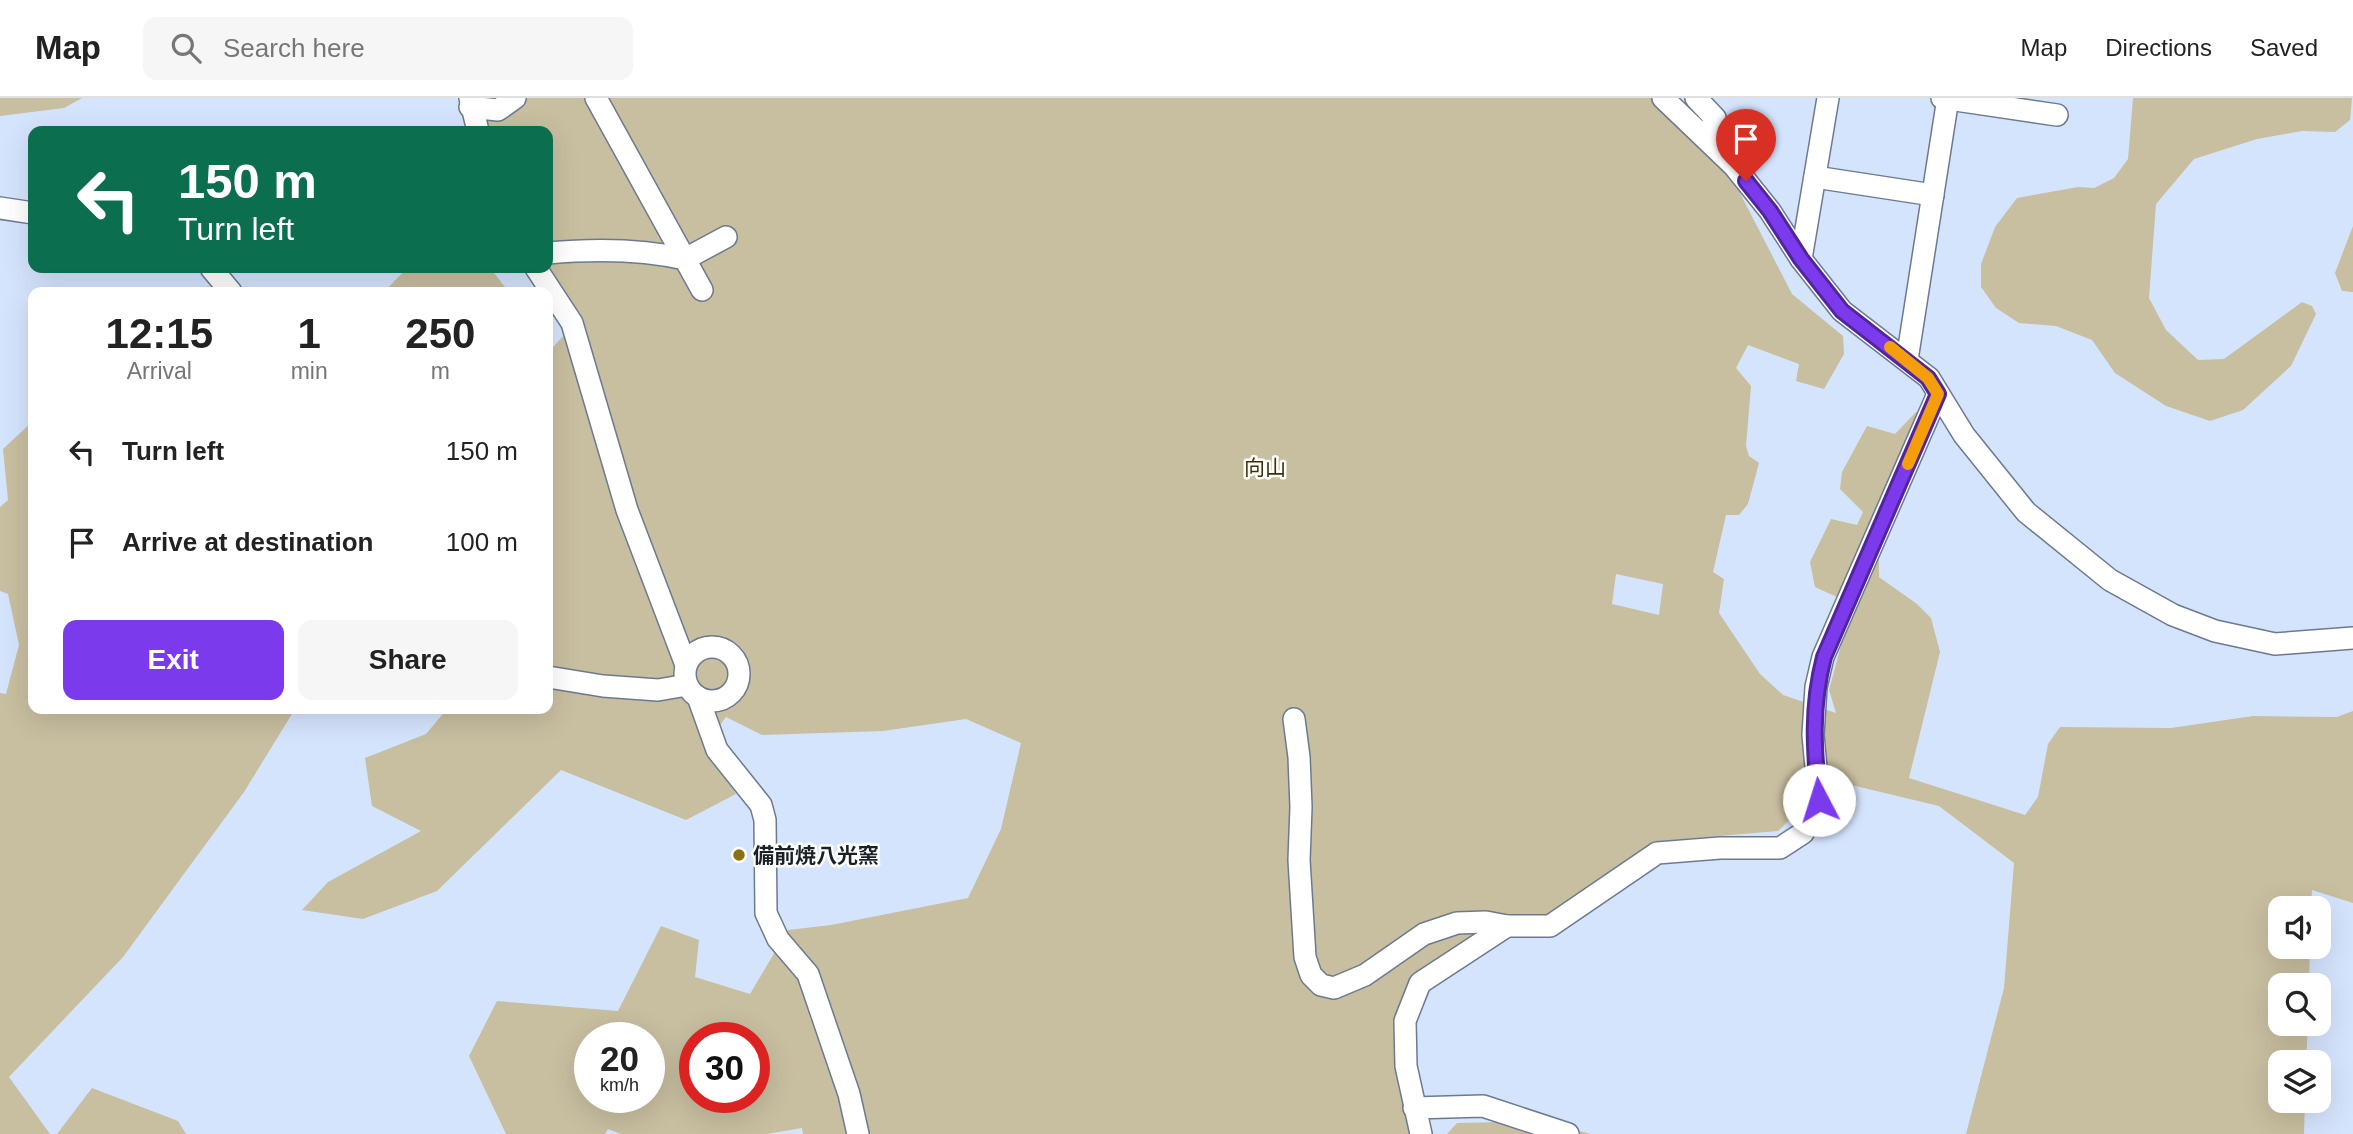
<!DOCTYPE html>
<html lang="en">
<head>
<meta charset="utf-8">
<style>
	body { margin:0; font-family:Arial,"Noto Sans JP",sans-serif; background:#f6f6f6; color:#222; height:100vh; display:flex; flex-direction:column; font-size:26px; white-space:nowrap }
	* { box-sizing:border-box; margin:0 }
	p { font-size:23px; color:#767676 }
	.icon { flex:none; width:38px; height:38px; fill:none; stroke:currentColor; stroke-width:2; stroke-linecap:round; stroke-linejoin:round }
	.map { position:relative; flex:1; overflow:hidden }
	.panel { position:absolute; left:28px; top:189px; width:525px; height:427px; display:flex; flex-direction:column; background:#fff; border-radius:14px; box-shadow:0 7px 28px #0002 }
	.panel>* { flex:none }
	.top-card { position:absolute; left:28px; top:28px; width:525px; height:147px; border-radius:14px; box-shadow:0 7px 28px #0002; background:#0b6e4f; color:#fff; overflow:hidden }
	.fabs { position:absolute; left:2268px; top:798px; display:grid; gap:14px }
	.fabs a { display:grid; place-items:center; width:63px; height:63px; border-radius:14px; background:#fff; box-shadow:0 7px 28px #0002; font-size:35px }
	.speed { position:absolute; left:574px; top:924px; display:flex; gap:14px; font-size:35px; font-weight:700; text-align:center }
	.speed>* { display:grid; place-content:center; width:91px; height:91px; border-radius:50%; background:#fff; box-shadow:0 7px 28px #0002; line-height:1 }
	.speed small { font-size:18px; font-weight:400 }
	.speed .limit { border:10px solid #d22; background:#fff; color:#111 }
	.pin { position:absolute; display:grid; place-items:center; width:60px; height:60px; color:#fff; margin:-72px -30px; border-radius:50% 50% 50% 0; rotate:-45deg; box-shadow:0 0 7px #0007 }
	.pin .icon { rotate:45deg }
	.me { position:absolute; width:77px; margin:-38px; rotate:355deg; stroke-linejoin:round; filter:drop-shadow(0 0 5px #0008) }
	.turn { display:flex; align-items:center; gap:24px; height:147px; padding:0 35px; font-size:32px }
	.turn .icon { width:91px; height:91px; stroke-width:2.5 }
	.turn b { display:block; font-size:49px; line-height:60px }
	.eta { display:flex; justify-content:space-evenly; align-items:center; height:119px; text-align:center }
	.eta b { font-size:42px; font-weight:800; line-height:49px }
	.cta { display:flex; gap:14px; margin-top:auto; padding:14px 35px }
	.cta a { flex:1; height:80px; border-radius:14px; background:#7c3aed; color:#fff; font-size:28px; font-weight:800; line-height:80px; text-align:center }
	.cta a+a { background:#f6f6f6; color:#222 }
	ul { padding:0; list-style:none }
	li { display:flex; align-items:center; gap:21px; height:91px; padding:0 35px }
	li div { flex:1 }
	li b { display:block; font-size:26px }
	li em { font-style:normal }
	header { display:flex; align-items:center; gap:42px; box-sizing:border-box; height:98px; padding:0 35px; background:#fff; border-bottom:2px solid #e0e0e0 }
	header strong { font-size:33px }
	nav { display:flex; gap:38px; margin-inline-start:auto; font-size:24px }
	.search { width:490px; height:63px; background:#f6f6f6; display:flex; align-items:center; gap:18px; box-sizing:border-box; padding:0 24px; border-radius:14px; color:#767676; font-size:26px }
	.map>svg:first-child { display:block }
</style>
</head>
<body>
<header>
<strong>Map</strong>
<div class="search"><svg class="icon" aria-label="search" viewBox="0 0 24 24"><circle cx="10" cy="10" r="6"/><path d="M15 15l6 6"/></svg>Search here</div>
<nav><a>Map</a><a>Directions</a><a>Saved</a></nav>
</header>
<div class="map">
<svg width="2353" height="1036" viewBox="0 0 2353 1036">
	<rect width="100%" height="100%" fill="#d5e4fd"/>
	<g fill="#c8bea0" fill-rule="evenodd">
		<polygon points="0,0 82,0 64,10 0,18"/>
		<path d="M458,0H1655L1726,68L1792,196L1843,238L1844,256L1824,291L1796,283L1799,266L1748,247L1736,270L1751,288L1746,348L1749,358L1759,365L1748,406L1739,417H1726L1713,474L1724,481L1719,515L1760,576L1783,597L1836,615L1829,592L1846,529L1837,499L1815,489L1810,464L1831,421L1857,427L1863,414L1840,391L1842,374L1867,328L1895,336L1916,314H1926L1933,318L1937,327L1879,460V479L1917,506L1931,520L1940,554L1909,680L2025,717L2038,699L2048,646L2060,629L2171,630L2253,618L2337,619L2353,613V805L2312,792L2311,810H2280V849H2310L2309,887H2280V926H2308L2306,964H2280V1003H2305L2304,1036H1966L2004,890L2014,765L1939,708L1814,678L1800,712L1778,733L1661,743L1548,820L1504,817L1402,912L1412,1036H803L802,1030L767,1036H621L608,1031L605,1036H506L469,958L497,903L618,913L661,828L699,842L695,879L750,896L788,832L831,827L968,800L1001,731L1021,645L966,621L883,633L762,637L726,619L705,647L736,696L686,722L561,672L437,793L363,821L302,812L328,784L421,733L372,708L365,660L426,636L447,611H548V246L552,250L569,232L548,170V33H468ZM1616,476L1663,486L1659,517L1612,506ZM590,940H649V999H590ZM695,940H754V999H695Z"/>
		<polygon points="2133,0 2352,0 2350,22 2335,34 2302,33 2257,41 2194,61 2156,106 2149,200 2166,232 2198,262 2224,261 2302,204 2312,208 2316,216 2291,268 2243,312 2210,323 2166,308 2115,275 2092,242 2056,228 2019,225 1996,210 1981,189 1981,166 1995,129 2017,100 2078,89 2094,90 2114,80 2128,61"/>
		<polygon points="2353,128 2353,194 2342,193 2335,175"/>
		<polygon points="407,170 490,170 509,194 384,194"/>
		<polygon points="33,323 33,611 295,611 244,694 123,859 9,979 50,1036 0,1036 0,595 6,596 19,547 8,496 0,493 0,409 8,402 3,351"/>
		<polygon points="92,990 178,1023 186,1036 57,1036"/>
		<polygon points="1542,1023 1591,1036 1447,1036 1457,1025"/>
	</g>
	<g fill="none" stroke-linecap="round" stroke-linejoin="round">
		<g stroke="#6c7a90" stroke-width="24">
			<g id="street">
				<polyline points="470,0 478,33"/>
				<polyline points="596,0 702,192"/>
				<polyline points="1663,0 1734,68 1770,113 1801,161 1842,213 1929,280 1964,337 2026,414 2110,482 2173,517 2215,533 2275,546 2353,540"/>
				<polyline points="1696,0 1715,20 1707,41"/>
				<polyline points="1942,0 2057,17"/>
				<polyline points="470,9 498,12 515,0"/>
				<polyline points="1815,79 1933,97"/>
				<polyline points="0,110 33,115"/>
				<path d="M548,155C593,151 641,151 685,161L726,139"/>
				<polyline points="1801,161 1828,0"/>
				<polyline points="211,170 231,194"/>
				<polyline points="536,170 572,225 627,412 686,567"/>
				<polyline points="1907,262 1948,0"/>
				<circle cx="712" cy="576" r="27"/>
				<polyline points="548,579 603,588 658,592 687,587"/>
				<polyline points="698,599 717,652 761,707 765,722 766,815 778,841 808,876 849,996 858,1036"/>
				<polyline points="1294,621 1299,659 1301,709 1299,762 1305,859 1311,877 1321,887 1334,890 1365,877 1424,836 1457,825 1486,824 1507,828 1550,828 1657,755 1720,750 1780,750 1803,735 1819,702 1813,637 1816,589 1823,559 1938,296"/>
				<polyline points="1414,1010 1483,1008 1568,1036"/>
				<polyline points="1421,1036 1406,968 1405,923 1420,885 1507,828"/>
			</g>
		</g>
		<use href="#street" stroke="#fff" stroke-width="21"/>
	</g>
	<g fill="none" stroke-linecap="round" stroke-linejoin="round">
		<g stroke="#51269a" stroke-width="18">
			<path id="route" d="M1746,83L1770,113L1801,161L1842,213L1928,280L1938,296L1824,559C1811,609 1814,651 1819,702"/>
		</g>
		<use href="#route" stroke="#7c3aed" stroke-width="12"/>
		<polyline stroke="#f59e0b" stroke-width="12" points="1890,249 1928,280 1938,296 1908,366"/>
	</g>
	<circle fill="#8a7113" stroke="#fff" stroke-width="2.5" cx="739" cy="757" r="7"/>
	<g text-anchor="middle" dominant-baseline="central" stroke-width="5" stroke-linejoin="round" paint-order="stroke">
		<g font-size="21" fill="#3c3005" stroke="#fff">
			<text x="1265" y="369">向山</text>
		</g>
		<g font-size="21" font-weight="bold" fill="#1a1f28" stroke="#fff" text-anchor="start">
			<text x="753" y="757">備前焼八光窯</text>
		</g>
	</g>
</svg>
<div class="fabs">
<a><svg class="icon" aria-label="sound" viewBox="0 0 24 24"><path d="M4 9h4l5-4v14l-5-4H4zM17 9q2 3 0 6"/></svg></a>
<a><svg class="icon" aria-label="search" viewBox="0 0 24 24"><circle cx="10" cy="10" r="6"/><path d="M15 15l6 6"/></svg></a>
<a><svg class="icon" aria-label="layers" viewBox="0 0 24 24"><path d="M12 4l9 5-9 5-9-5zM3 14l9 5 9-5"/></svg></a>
</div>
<div class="speed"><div>20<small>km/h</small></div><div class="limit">30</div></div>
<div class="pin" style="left:1746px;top:83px;background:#d93025"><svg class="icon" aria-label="arrive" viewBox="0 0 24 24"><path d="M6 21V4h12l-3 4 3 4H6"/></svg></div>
<svg class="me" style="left:1819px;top:702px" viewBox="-20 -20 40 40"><circle r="19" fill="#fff"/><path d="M0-13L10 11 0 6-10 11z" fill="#7c3aed"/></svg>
<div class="top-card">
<div class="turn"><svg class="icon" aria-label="left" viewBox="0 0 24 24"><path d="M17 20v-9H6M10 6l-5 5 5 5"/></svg><div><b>150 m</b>Turn left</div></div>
</div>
<section class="panel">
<div class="eta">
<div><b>12:15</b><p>Arrival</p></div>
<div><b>1</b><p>min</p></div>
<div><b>250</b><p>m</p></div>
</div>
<ul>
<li><svg class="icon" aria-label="left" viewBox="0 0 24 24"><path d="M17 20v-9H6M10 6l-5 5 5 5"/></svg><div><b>Turn left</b></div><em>150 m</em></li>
<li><svg class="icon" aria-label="arrive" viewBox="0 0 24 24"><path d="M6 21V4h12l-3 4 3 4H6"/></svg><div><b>Arrive at destination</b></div><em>100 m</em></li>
</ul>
<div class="cta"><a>Exit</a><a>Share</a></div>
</section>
</div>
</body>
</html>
